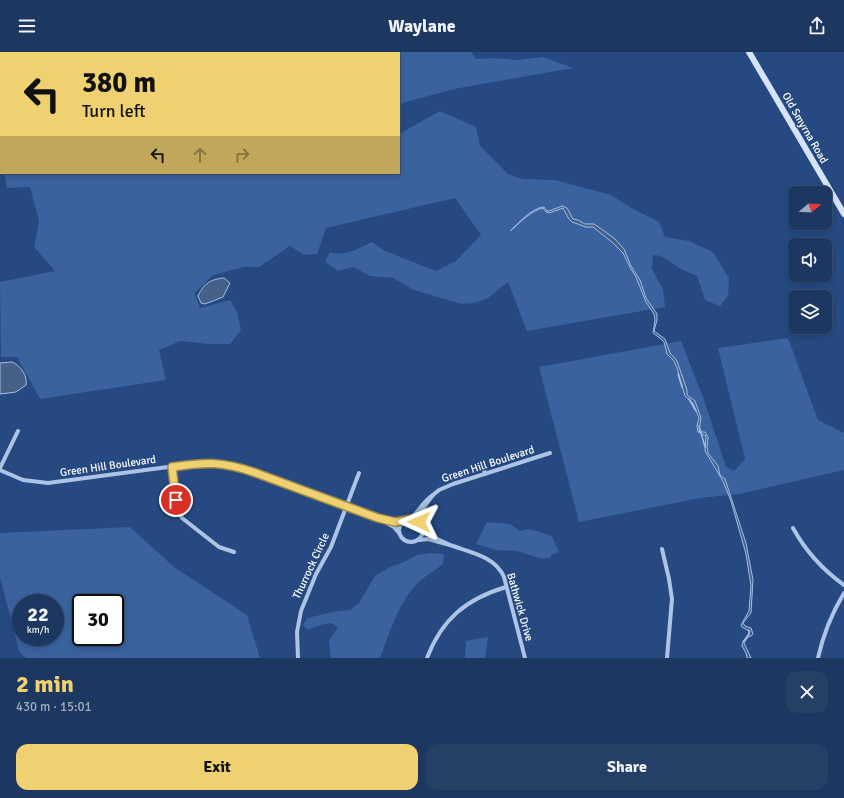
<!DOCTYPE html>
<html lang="en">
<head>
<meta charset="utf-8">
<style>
	body { margin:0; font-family:Signika,sans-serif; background:#253f66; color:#f1f3f6; height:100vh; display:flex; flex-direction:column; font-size:15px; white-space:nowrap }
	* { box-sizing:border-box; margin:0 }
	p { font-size:13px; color:#a0acbd }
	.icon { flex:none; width:22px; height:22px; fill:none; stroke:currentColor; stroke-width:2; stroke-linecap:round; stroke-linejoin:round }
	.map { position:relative; height:606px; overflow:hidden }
	.panel { display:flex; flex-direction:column; background:#1c3760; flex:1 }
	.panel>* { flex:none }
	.hud { position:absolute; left:0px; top:0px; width:400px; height:122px; box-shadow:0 2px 6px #0003,0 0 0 1px #3a5175; background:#f0d171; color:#111; overflow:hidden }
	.needle { width:26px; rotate:72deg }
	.fabs { position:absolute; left:788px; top:134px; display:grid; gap:8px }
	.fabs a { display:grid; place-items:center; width:44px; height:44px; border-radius:8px; background:#1c3760; box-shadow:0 2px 6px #0003,0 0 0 1px #3a5175; font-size:20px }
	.speed { position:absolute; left:12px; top:542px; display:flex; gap:8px; font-size:20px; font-weight:700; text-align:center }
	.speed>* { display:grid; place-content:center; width:52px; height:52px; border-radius:50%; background:#1c3760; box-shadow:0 2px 6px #0003,0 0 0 1px #3a5175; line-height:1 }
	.speed small { font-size:10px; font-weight:400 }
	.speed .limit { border:2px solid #111; border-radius:6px; background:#fff; color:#111 }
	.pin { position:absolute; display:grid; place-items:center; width:34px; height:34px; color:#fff; margin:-17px; border:2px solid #fff; border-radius:50%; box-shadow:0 1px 4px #0007 }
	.me { position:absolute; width:44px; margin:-22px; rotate:271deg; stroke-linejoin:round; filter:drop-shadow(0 0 3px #0008) }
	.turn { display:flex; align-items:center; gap:14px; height:84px; padding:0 16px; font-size:18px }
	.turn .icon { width:52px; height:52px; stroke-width:2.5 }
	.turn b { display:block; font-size:28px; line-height:34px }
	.lanes { display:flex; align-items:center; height:38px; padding:0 16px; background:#0003; justify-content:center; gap:20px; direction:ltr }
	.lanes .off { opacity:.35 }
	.round { display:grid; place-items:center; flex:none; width:42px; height:42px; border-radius:12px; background:#253f66 }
	.head { display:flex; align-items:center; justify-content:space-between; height:68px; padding:0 16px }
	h1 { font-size:24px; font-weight:700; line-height:30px; color:#f0d171 }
	.action { display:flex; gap:8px; margin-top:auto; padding:8px 16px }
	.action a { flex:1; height:46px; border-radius:12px; background:#f0d171; color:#111; font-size:16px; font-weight:700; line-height:46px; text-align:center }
	.action a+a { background:#253f66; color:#f1f3f6 }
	header { display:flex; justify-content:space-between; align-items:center; height:52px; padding:0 16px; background:#1c3760; font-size:18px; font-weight:700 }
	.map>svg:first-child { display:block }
</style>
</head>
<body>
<header><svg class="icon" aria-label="menu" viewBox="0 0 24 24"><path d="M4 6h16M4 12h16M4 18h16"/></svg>Waylane<svg class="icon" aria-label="share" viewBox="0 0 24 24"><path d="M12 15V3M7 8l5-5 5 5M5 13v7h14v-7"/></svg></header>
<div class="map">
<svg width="844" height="606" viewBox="0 0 844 606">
	<rect width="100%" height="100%" fill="#254980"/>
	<g fill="#3a629e" fill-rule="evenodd">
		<polygon points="228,0 471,0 476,7 493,6 518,8 543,5 573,16 454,37 399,52 399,1 225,1"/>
		<path d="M440,59L476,75L480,94L508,122L523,127L555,128L611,143L633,157L659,170L665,185L689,189L713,200L729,226L728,244L720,254L705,248L697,224L681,217L661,204L653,203L652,217L663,237L665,255L527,279L508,230L488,246L475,251L461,252L414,238L393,226L370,224L353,215L338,219L325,210L330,200C346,205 357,197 372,190L385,199L436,219L456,209L481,183L455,146L326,176L317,202L304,203L290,194L259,215H244L213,223L195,241L200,256L230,248L237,260L241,278L230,292H209L180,289L159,298L166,328L40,347L17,305H1L0,230L55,219L34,195L39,169L30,135L7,136L4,121H399V82Z"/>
		<polygon points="788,286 818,368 844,381 844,418 739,442 700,446 579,470 539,315 681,289 704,348 726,415 734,419 745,407 718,296"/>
		<polygon points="487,470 510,472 520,479 530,477 552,484 559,500 551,503 551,505 543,507 516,499 496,498 476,492"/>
		<path d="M130,475L174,515L247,563L260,606H26L19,599L0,525V481ZM21,551H55V585H21ZM81,551H115V585H81Z"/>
		<path d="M430,501L444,502L443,512C433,520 421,526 413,536C397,556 389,582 380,606H331L329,588L338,576L331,571L320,573L307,578L303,573L307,566L338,559L350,558L359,551L375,524L390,515L404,510L417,503Z"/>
		<polygon points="488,585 485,606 465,606 466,589"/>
	</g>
	<g fill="#466088" stroke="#a1bee7">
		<path d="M562,154L567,156L573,167L578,168L585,172H594L614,186L624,197L631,214L640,228L646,246L657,262V268L654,279L665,287L670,301L677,309L687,338V343L695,349L701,366L699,379L700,380H705L708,385L707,396L708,401L718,414L720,423L725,427L746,491L753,528L751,561L743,571L745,574L751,576L753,582L751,584L748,585L744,591L751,606H747L746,601L742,594C742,588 749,585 749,579L742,575L741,573L749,559L751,534L746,502L731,449L723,429L705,399L706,384L698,380L697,374L699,366L693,351L685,344L677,316L674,309L667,302L664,290L661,287L653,281L655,268L654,262L646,250L636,225L631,217L623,201L613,191L593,175H586L572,170L569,167L563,156L549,161L546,160L543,156C530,159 520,171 510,179C519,171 531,156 544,155L547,159H549Z"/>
		<path d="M224,226L230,231L223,245L205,252L201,251L198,244C204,231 211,227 224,226Z"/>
		<path d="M12,310C20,313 28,324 26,333L16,340L0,342V311Z"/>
	</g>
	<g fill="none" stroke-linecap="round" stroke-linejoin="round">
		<g stroke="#a1bee7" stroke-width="1.5">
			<polyline points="678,322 682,335"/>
			<polyline points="689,347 696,359"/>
			<polyline points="699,374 705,395"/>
			<polyline points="743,590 749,582 749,578"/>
		</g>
		<g stroke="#adc4e6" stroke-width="4">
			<polyline points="44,0 46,1"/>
			<polyline points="31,1 32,0"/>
			<polyline points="0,28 1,27"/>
			<polyline points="483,414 485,422"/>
			<polyline points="172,415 177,456 182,466 219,495 234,500"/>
			<polyline points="0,416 18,379"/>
			<path d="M0,418L23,428L48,431L198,411C219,410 236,414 256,421L378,466"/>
			<polyline points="433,443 439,438 453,432 550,401"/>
			<circle cx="411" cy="478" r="12"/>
			<path d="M409,467C419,461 422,450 433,443C426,452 419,460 421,473"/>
			<path d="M793,476C805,498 823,518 844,533"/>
			<polyline points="399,481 394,475 378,466 395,470 404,469"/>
			<polyline points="419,488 428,487 450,493 431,484 423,477"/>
			<path d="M450,493C469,500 495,504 504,525L525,606"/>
			<polyline points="662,497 669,527 672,547 667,606"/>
			<polyline points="298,606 297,580 301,559 316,522 331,495 359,421"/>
			<path d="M427,606C442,567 466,547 506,535"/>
			<path d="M818,606C823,583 832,561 844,541"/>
		</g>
		<polyline stroke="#d6e2f6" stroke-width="6" points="749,0 844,162"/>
	</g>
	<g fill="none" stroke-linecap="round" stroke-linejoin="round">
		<g stroke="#9c8849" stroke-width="10">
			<path id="route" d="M176,448L172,415C207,410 222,409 256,421L378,466L395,470L412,467L419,470"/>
		</g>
		<use href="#route" stroke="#f0d171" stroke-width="7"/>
	</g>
	<g text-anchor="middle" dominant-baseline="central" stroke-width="3" stroke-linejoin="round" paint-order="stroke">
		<g font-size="11" fill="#fff" stroke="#254980">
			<text transform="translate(805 76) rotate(60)">Old Smyrna Road</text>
			<text transform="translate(488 412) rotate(-18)">Green Hill Boulevard</text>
			<text transform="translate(108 414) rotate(-8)">Green Hill Boulevard</text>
			<text transform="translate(311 514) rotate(-65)">Thurrock Circle</text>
			<text transform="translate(520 555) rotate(74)">Bathwick Drive</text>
		</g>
	</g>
</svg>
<div class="fabs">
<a><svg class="needle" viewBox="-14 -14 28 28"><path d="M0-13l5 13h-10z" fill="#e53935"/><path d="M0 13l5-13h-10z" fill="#a0acbd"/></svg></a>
<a><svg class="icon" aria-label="sound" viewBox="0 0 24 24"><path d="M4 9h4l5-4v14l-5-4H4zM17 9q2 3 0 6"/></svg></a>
<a><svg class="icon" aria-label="layers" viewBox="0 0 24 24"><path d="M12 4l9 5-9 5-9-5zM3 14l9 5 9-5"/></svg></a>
</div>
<div class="speed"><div>22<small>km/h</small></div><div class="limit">30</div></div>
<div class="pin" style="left:176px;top:448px;background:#d93025"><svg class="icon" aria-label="arrive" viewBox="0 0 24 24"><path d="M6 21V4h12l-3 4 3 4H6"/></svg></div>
<svg class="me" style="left:419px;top:470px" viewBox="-20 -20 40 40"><path d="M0-17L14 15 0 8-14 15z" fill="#f0d171" stroke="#fff" stroke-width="4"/></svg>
<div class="hud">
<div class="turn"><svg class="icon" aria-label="left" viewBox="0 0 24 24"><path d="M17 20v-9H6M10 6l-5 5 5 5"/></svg><div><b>380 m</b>Turn left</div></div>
<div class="lanes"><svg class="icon" aria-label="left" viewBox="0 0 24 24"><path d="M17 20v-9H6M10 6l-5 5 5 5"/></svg><svg class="icon off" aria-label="ahead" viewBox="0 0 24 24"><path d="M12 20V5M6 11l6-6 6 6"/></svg><svg class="icon off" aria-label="right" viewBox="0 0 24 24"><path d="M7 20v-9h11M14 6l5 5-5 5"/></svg></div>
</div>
</div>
<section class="panel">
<div class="head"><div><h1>2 min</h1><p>430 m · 15:01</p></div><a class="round"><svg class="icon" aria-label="close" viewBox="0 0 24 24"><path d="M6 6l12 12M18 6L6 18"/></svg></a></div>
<div class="action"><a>Exit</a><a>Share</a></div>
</section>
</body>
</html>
